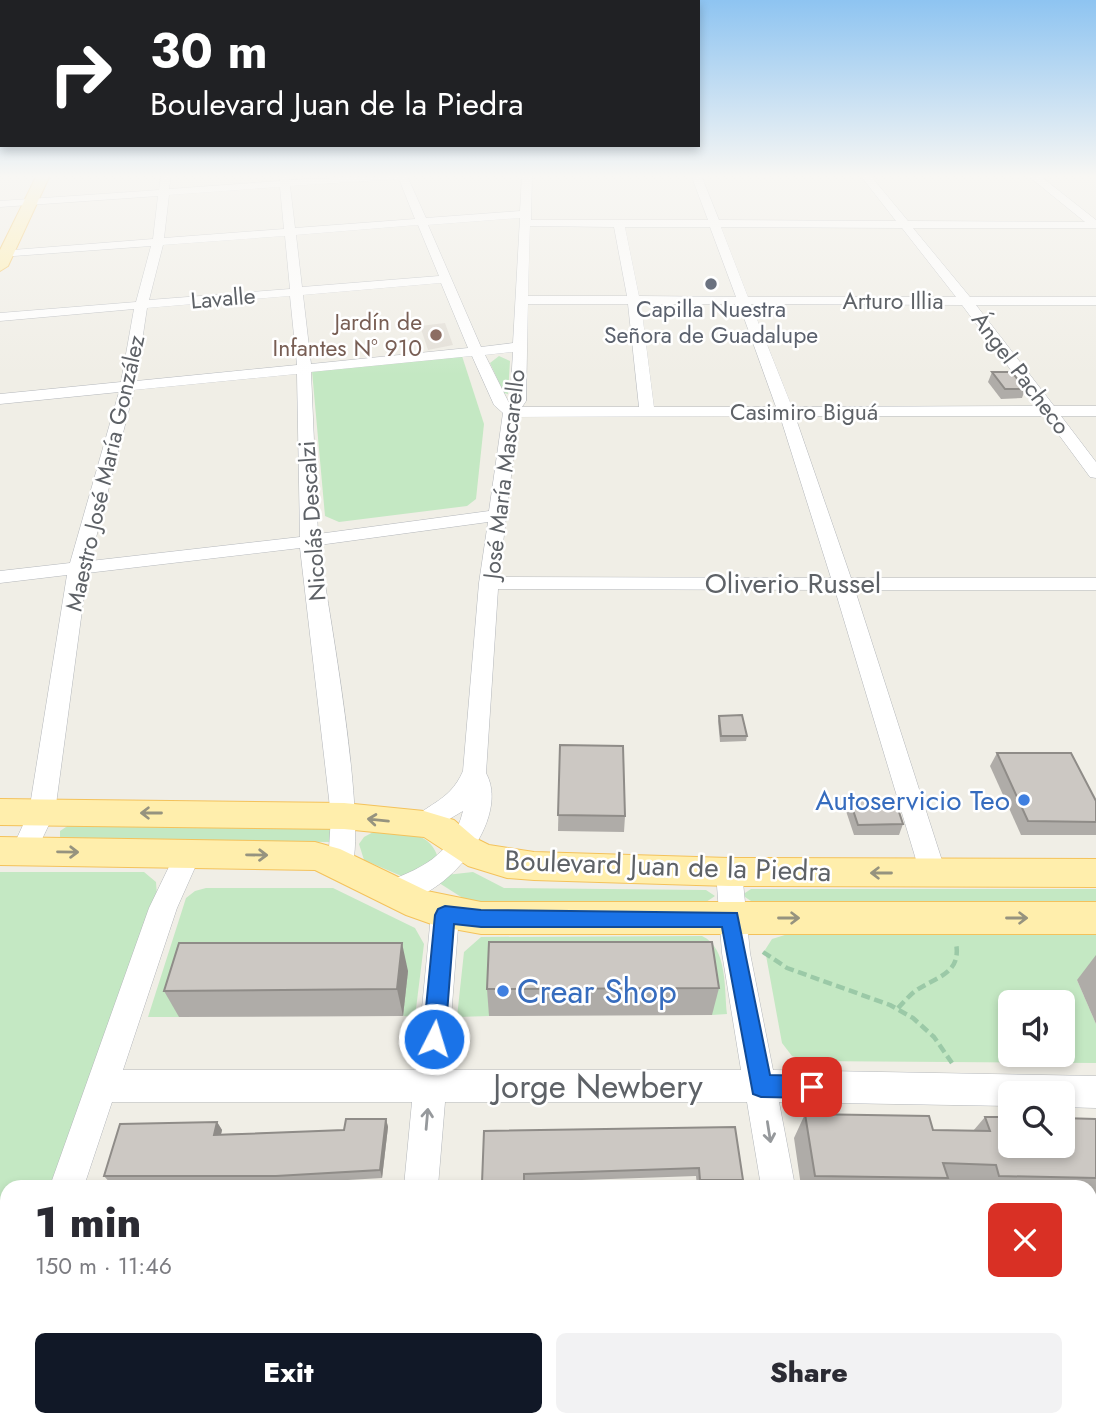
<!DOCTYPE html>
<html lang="en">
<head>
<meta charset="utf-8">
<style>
	body { margin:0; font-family:Jost,sans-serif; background:#f2f2f3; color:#2b2b33; height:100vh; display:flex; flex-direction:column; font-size:26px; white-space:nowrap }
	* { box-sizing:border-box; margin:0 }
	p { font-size:23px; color:#7c7c81 }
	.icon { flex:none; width:38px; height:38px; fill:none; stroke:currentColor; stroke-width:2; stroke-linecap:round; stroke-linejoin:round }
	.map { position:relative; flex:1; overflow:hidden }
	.details { position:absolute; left:0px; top:1180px; width:1097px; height:247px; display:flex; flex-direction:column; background:#fff; border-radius:21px 21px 0 0; box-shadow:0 4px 10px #0003 }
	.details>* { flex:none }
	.hud { position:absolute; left:0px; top:0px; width:700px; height:147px; box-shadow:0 4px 10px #0003; background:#202124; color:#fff; overflow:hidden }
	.tools { position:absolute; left:998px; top:990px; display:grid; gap:14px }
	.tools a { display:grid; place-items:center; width:77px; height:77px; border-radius:10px; background:#fff; box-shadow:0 4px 10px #0003; font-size:35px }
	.pin { position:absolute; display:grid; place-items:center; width:60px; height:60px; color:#fff; margin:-30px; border-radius:14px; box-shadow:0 4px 10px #0006 }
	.me { position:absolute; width:77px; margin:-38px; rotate:5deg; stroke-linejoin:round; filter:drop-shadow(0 0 5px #0008) }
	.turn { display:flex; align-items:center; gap:24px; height:147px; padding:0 35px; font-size:32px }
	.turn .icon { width:91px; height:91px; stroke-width:2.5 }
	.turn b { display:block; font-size:49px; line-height:60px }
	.round { display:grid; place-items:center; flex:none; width:74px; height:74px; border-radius:10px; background:#f2f2f3 }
	.overview { display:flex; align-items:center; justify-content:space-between; height:119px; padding:0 35px }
	h1 { font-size:42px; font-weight:800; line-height:52px }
	.action { display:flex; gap:14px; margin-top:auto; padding:14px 35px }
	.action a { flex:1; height:80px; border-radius:10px; background:#111827; color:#fff; font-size:28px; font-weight:800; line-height:80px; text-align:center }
	.action a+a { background:#f2f2f3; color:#2b2b33 }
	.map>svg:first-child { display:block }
</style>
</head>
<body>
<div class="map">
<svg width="1096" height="1426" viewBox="0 0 1096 1426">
	<rect width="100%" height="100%" fill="#f0eee6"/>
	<polygon fill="#e3dfd7" points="445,323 453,345 428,350 420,326"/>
	<g fill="#c4e8c3" fill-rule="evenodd">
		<polygon points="462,356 484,424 476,499 467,506 339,522 325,516 312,371"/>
		<polygon points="499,356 510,361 508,394 504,393 490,363"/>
		<polygon points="334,822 336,842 65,840 60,837 60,831 72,823"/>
		<path d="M377,830C399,832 428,830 437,855L434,863L406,878L364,860L359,844L364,837Z"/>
		<polygon points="0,872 144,872 156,882 157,896 57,1186 7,1186 7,1330 0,1350"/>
		<polygon points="473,872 504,888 706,890 715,896 706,902 469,902 436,881 446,875"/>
		<polygon points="206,888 333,888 415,928 424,944 415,1017 403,1016 407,971 193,971 179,1017 148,1017 186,898 195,891"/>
		<polygon points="751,889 1096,889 1096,903 754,903 742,895"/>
		<path d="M1096,932V980H1077L1096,1024V1063L806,1061L792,1056L782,1043L765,950L772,939L788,934ZM1010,1003H1062V1055H1010Z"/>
		<path d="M702,936C728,948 724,989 727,1014L712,1015L492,970L489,1016L457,1017L464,952L481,937Z"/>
	</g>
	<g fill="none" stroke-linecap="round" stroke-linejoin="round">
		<g stroke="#b4b7bb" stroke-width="1">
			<g id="minor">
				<path d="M161,175H171L169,189L280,181L279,175H289V180L412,175L408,178L426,218L520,211L522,175H532L531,220H708L691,175H701L719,220L896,221L860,175H870L908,221L1085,222L1027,175H1039L1096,220V228H913L970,297H1096V305H976L1054,406H1096V416H1061L1096,462V478L1090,477L1045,416H795L851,578H1096V590H855L946,873L942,881L933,884L924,881L920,873L835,590L498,589L486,773C514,823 432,918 379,900L375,892L379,884C420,870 452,856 463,811L424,834L415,831L411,824C422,804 449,804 463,771L479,583L488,522L319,545C327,602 370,833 350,873L341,876L332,873L328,865L331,816L300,548L87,573L55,812L33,858L24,862L15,858L11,851L29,812L67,575L0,583V571L70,563L119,392L0,404V394L121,382L134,309L0,321V313L136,302L151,246L0,257V251L153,239L158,196L0,207V201L159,190ZM399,179L415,219L295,228L290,186ZM280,187L284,229L164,238L169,195ZM520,218L513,343L481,347L428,225ZM418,225L439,276L302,287L296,235ZM530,226L614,227L627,296H528ZM625,227H710L736,297L639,296ZM721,227L902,228L956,297H748ZM285,236L290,289L149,300L163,245ZM441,283L468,348L311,364L303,295ZM290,296L297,365L136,381L147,308ZM528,304H628L639,407H522L526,401ZM641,304H739L776,407H654ZM751,304L962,305L1038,406L792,407ZM513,352L510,401L509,403L485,355ZM472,356L494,405L503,413L489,511L318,534L311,372ZM297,374L300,537L90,561L134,390ZM780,416L831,578L499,577L518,417Z"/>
				<polygon points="188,843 197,846 201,854 177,908 123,1070 416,1070 431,915 435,907 445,903 455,907 459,915 447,1070 741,1070 722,953 716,872 720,864 729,861 738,864 742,872 750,953 773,1070 1096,1076 1096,1108 1062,1107 1062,1094 1010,1094 1010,1106 779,1102 795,1186 761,1186 747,1102 445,1102 438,1186 404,1186 412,1102 112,1102 84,1186 50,1186 149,908 179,846"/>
				<rect x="1090" y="1220" width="6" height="36"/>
				<polygon points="7,1350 7,1407 0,1410 0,1353"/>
				<polygon points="381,1419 421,1419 420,1426 380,1426"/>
				<polygon points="795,1419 835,1419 836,1426 796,1426"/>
			</g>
		</g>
		<g stroke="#f4c25b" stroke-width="2">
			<g id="major">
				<polygon points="37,175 50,175 8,266 0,271 0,250"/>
				<polygon points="0,799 344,803 424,811 454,820 475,838 489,845 534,852 729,858 1096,859 1096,887 729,886 534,880 507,878 468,866 424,837 344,829 0,825"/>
				<polygon points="0,837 315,842 340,849 427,891 481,902 1096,902 1096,934 481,934 437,926 406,915 315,870 0,865"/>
			</g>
		</g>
		<g stroke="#9bc9a7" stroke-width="4.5" stroke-dasharray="9 4.5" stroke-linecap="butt">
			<polyline points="763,952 787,968 890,1005 913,1018 934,1037 952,1063"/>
			<path d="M898,1008C903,1003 908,997 914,992C934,977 962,975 956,943"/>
		</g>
		<use href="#minor" fill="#fff" fill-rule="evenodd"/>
		<use href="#major" fill="#ffeeac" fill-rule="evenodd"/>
	</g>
	<g fill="#afaca8">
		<polygon points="992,372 1025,389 1022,398 1001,399 988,382"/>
		<polygon points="719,716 747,736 746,741 720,742 718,721"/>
		<polygon points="560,745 625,816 624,832 558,831"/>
		<polygon points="997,753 1096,801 1096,835 1021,835 990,766"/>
		<polygon points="850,801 903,824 899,835 854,835 846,811"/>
		<polygon points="1096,955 1096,1024 1077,980"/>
		<polygon points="408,971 403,1016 179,1017 164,991"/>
		<polygon points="719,988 712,1015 489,1016 487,989"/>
		<polygon points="805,1114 933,1130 973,1131 985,1117 1096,1119 1096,1200 1090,1200 1090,1186 801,1186 794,1138"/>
		<polygon points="386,1119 388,1127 382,1178 280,1184 111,1184 104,1176 217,1122 222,1130 221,1134 344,1130"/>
		<polygon points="735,1127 743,1180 740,1186 697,1186 696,1176 525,1182 525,1186 483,1186 482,1183"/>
		<rect x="1090" y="1259" width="6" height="58"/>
		<polygon points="1096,1367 1096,1392 1090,1375 1090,1370"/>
		<polygon points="716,1419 770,1419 771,1426 717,1426"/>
		<polygon points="894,1419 951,1419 953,1426 895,1426"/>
	</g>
	<g fill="#8f8c88">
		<polygon points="402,943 408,971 403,1016 397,989"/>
		<polygon points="386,1119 388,1127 382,1178 380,1170"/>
		<polygon points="217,1122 222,1130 219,1143 214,1135"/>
		<polygon points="129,1419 138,1419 136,1426 127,1426"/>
		<polygon points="331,1419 336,1419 335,1426 330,1426"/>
	</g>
	<g fill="#ccc8c3" stroke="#8f8c88" stroke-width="2">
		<polygon points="992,372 1012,372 1025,389 1005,389"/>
		<polygon points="742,715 747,736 721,736 719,716"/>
		<polygon points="560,745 623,746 625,816 558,815"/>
		<polygon points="997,753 1071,753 1096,801 1096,822 1028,821"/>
		<polygon points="895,800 903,824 858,825 850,801"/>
		<polygon points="489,942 712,942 719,988 487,989"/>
		<polygon points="179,943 402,943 397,989 164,991"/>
		<polygon points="805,1114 929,1116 933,1130 990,1131 985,1117 1010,1117 1010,1146 1062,1146 1062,1118 1096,1119 1096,1178 999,1176 996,1165 943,1163 948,1178 815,1176"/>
		<polygon points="346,1119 386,1119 380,1170 276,1176 104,1176 120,1124 217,1122 214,1135 344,1130"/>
		<polygon points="735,1127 743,1180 700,1180 699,1168 524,1174 524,1183 482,1183 484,1131"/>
		<rect x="1090" y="1259" width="6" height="52"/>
		<polygon points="78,1419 129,1419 127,1426 76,1426"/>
		<polygon points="283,1419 331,1419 330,1426 282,1426"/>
		<rect x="489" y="1419" width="50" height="7"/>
		<polygon points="720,1419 770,1419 771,1426 721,1426"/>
		<polygon points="902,1419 951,1419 953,1426 903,1426"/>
	</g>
	<defs><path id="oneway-shaft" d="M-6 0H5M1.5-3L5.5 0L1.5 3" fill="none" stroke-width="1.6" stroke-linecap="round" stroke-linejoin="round" transform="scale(1.75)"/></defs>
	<g stroke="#96937f">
		<use href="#oneway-shaft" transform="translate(151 813) rotate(-180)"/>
		<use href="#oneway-shaft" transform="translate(378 820) rotate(-174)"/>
		<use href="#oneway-shaft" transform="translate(68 852) rotate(1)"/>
		<use href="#oneway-shaft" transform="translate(257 855) rotate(1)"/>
		<use href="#oneway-shaft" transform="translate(881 873) rotate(-180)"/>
		<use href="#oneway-shaft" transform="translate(789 918)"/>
		<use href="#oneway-shaft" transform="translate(1017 918)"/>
	</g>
	<g stroke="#96999c">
		<use href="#oneway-shaft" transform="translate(427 1119) rotate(-85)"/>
		<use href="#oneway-shaft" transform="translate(769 1132) rotate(81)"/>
	</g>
	<linearGradient id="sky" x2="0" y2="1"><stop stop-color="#8ec4f1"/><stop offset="0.47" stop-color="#f8f7f4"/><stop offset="1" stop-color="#f8f7f4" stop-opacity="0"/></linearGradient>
	<rect width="1096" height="375" fill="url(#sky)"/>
	<polygon fill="#1a73e8" stroke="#114b97" stroke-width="2" points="445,906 481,910 737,913 770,1075 812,1076 820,1079 823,1087 820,1095 812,1098 761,1097 753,1094 722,927 481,927 454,924 445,1039 442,1046 434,1049 427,1046 423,1039 435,915 438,909"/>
	<circle fill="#6b7280" stroke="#fff" stroke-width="2.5" cx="711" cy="284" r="7"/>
	<circle fill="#8d6e63" stroke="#fff" stroke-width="2.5" cx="436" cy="335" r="7"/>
	<g fill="#3f7fe0" stroke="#fff" stroke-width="2.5">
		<circle cx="1024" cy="800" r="7"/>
		<circle cx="503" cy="991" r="7"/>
	</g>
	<g text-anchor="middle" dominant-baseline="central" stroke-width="5" stroke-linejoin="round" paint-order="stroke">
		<g font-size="23" fill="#5e6267" stroke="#fff">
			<text transform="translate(223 298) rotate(-5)">Lavalle</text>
			<text x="893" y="301">Arturo Illia</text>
			<text transform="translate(1021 373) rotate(53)">Ángel Pacheco</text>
			<text x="804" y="412">Casimiro Biguá</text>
			<text transform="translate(105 473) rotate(-77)">Maestro José María González</text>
			<text transform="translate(504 474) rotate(-83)">José María Mascarello</text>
			<text transform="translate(312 521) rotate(-94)">Nicolás Descalzi</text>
		</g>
		<g font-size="23" fill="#5b616d" stroke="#fff">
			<text x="711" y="309">Capilla Nuestra<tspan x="711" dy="26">Señora de Guadalupe</tspan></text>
		</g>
		<g font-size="23" fill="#785e54" stroke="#fff" text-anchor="end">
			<text x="422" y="322">Jardín de<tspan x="422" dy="26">Infantes N° 910</tspan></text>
		</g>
		<g font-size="28" fill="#5e6267" stroke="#fff">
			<text x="793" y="583">Oliverio Russel</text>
			<text transform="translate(668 866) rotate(2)">Boulevard Juan de la Piedra</text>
		</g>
		<g font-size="28" fill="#366cbe" stroke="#fff" text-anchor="end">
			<text x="1010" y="800">Autoservicio Teo</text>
		</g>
		<g font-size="33" fill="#366cbe" stroke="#fff" text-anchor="start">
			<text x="517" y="991">Crear Shop</text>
		</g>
		<g font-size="33" fill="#5e6267" stroke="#fff">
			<text x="598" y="1086">Jorge Newbery</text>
		</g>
	</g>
</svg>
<div class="tools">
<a><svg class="icon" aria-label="sound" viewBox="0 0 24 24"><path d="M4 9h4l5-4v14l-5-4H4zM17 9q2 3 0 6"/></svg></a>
<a><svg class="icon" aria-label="search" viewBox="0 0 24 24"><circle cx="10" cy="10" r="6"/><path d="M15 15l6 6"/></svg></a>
</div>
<div class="pin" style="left:812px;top:1087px;background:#d93025"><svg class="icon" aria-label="arrive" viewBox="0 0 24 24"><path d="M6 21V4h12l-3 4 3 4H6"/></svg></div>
<svg class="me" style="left:434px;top:1039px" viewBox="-20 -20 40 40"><circle r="17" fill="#1a73e8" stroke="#fff" stroke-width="3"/><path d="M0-11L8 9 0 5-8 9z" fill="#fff"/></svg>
<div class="hud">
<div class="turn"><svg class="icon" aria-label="right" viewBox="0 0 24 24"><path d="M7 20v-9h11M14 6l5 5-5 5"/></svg><div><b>30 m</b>Boulevard Juan de la Piedra</div></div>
</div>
<section class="details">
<div class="overview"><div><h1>1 min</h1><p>150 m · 11:46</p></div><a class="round" style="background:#d93025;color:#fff"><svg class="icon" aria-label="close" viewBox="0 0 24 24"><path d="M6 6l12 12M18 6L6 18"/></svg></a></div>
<div class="action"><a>Exit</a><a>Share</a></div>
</section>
</div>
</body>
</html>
